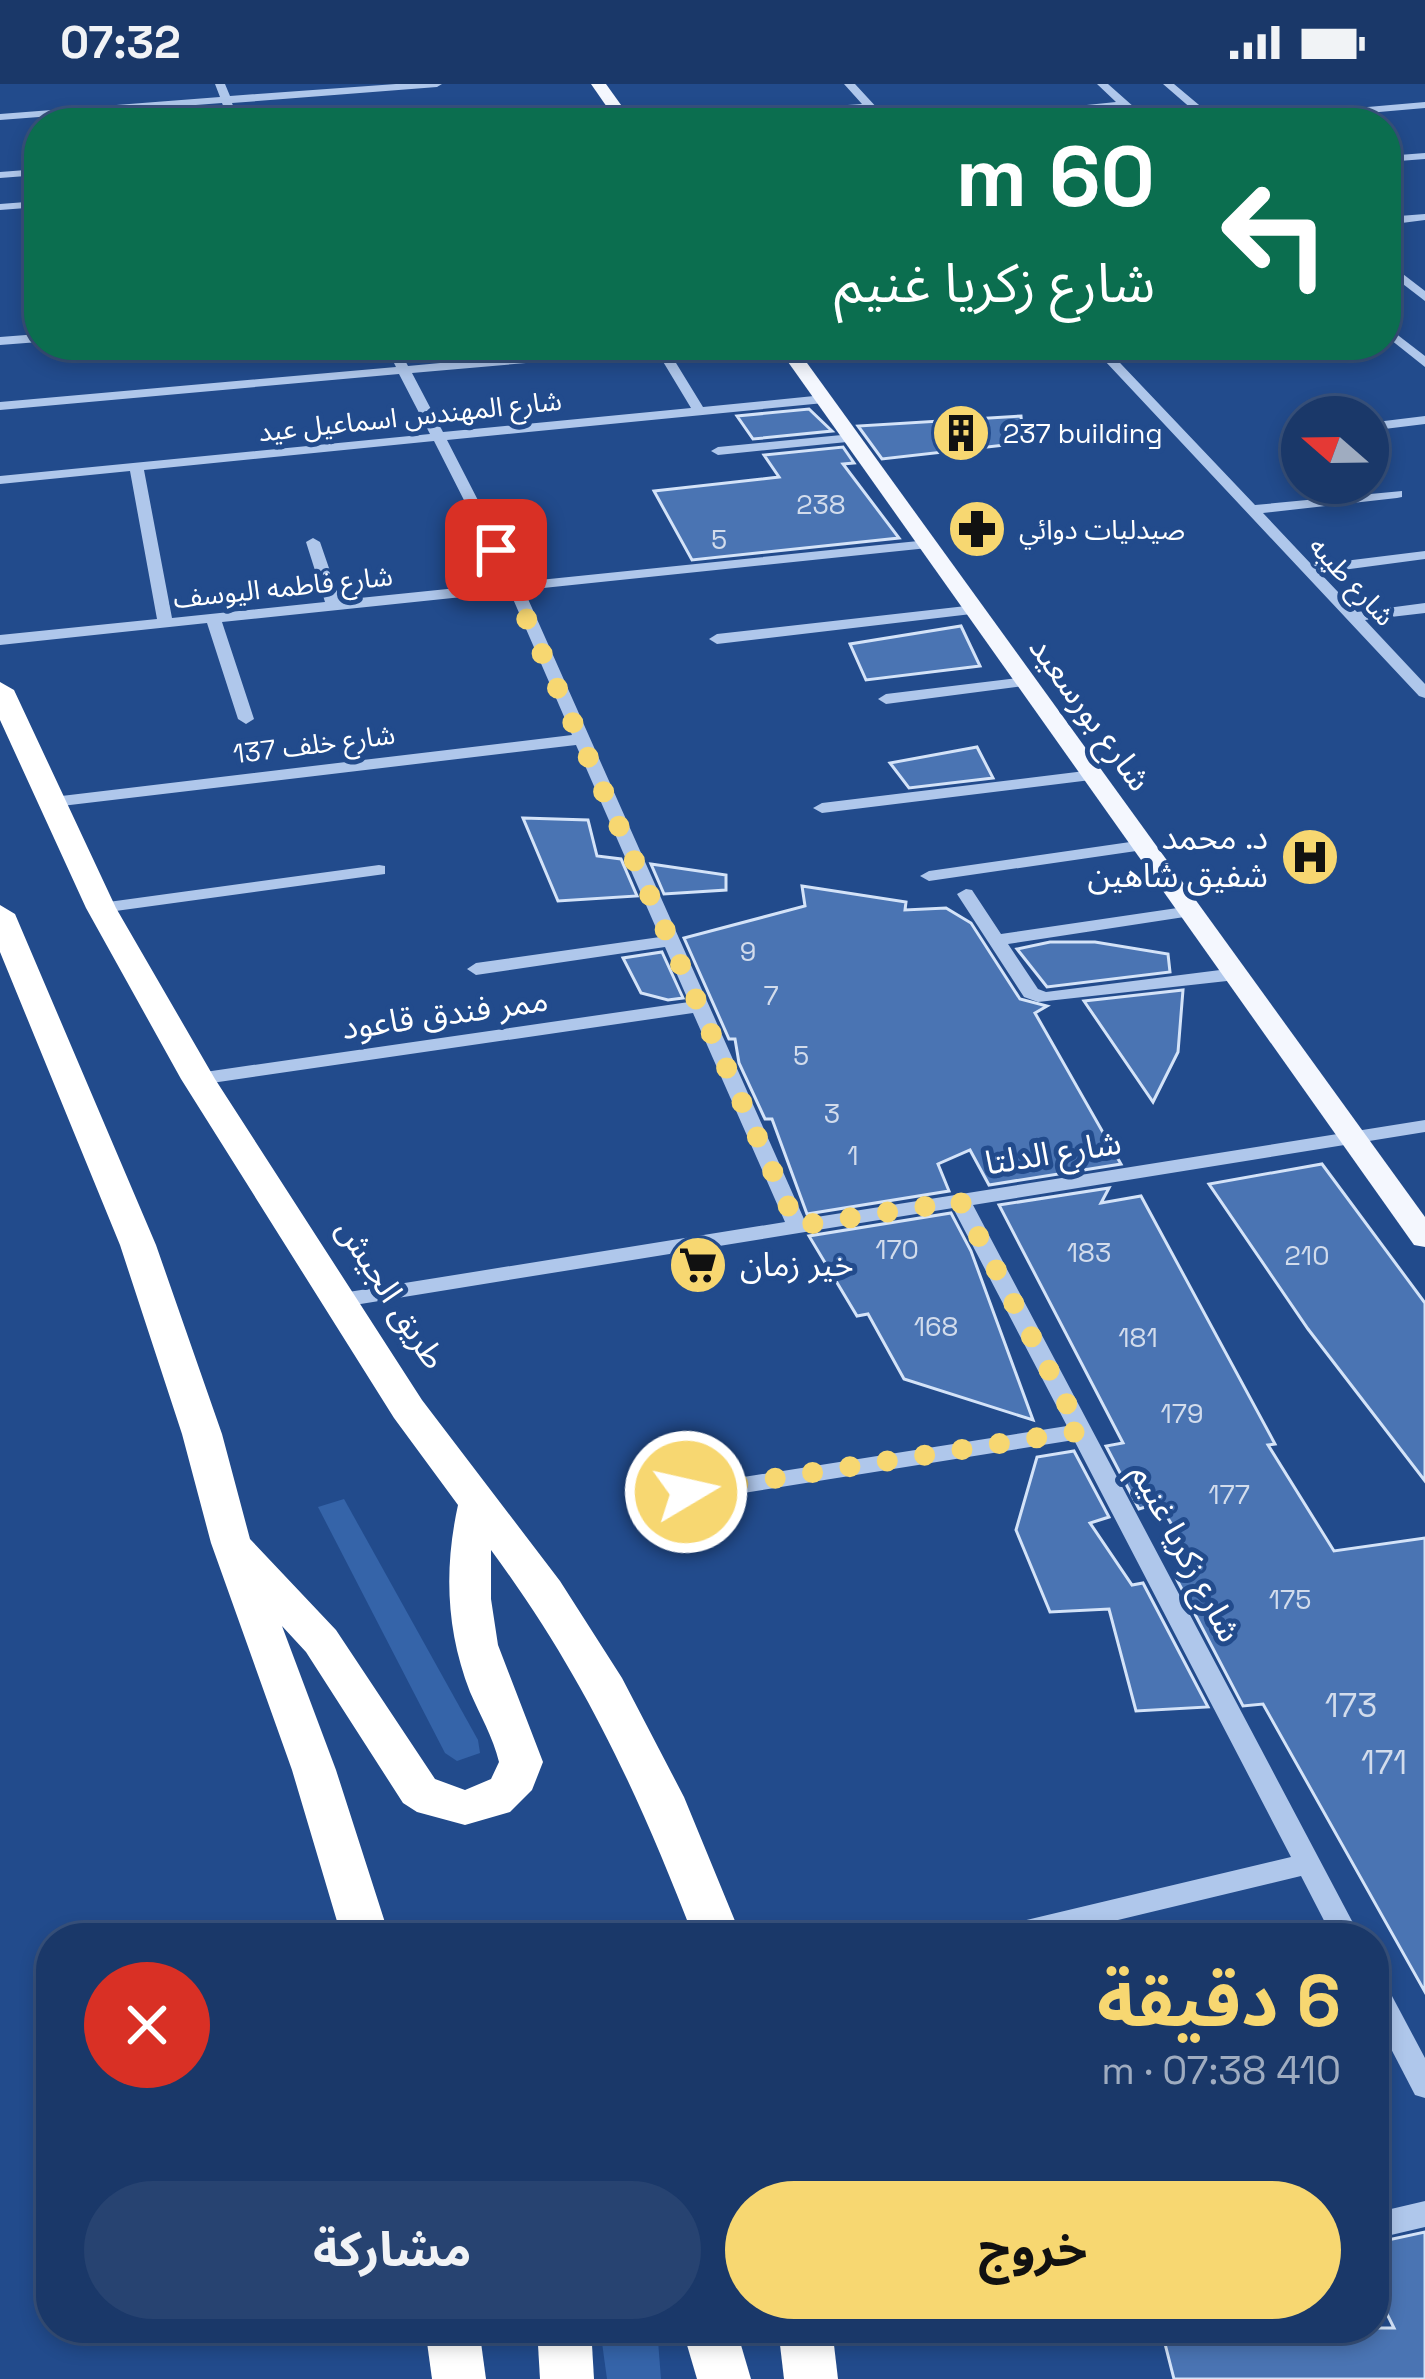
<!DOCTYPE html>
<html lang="ar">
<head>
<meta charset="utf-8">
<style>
	body { margin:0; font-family:"Space Grotesk","Noto Sans Arabic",sans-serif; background:#274371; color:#f1f3f6; direction:rtl; height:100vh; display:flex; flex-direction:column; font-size:45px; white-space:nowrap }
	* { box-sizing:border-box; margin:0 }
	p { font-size:39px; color:#9facc0 }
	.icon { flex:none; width:66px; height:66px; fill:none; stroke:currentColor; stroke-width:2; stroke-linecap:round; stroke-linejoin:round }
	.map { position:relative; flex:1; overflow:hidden; direction:ltr }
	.details { position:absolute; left:36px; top:1839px; width:1353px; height:420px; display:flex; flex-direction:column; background:#1a3869; border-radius:48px; box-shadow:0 6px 18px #0003,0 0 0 3px #38527d; direction:rtl }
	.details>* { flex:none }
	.banner { position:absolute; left:24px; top:24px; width:1377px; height:252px; border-radius:48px; box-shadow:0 6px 18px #0003,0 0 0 3px #38527d; direction:rtl; background:#0b6e4f; color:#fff; overflow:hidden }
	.needle { width:78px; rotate:290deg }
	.controls { position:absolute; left:1281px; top:312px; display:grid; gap:24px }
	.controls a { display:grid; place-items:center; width:108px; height:108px; border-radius:50%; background:#1a3869; box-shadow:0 6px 18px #0003,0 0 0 3px #38527d; font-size:60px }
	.pin { position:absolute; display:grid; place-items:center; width:102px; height:102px; color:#fff; margin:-51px; border-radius:24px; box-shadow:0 6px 18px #0006 }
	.me { position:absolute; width:132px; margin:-66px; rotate:81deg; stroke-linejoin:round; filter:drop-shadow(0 0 9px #0008) }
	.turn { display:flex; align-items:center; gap:42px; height:252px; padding:0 48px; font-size:54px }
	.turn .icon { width:156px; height:156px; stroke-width:2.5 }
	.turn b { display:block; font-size:84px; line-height:102px }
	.round { display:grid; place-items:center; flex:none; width:126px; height:126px; border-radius:63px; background:#274371 }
	.summary { display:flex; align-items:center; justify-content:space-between; height:204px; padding:0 48px }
	h1 { font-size:72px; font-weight:700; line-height:90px; color:#f7d771 }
	.button { display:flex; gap:24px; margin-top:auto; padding:24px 48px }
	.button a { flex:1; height:138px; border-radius:72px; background:#f7d771; color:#111; font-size:48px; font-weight:700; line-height:138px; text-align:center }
	.button a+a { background:#274371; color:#f1f3f6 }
	.status { display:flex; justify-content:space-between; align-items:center; height:84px; padding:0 60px; background:#1a3869; direction:ltr }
	.status svg { height:33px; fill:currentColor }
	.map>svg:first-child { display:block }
</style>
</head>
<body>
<div class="status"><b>07:32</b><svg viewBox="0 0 49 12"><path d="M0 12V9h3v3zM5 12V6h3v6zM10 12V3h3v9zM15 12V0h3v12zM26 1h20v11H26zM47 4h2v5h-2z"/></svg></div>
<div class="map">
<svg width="1425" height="2295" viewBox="0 0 1425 2295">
	<rect width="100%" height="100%" fill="#224b8c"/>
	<g fill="#3564a9">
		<polygon points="344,1415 478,1656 480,1669 457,1677 445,1669 318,1423"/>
		<polygon points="600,2244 657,2244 661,2295 607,2295"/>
	</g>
	<g fill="#4a74b3" stroke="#d4e3f8" stroke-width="3">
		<polygon points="809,325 832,347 753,355 737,332"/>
		<polygon points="1021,332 1023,359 882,375 858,342"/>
		<polygon points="843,363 854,379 843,380 899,454 692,476 654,407 779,393 764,371"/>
		<polygon points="961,542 980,582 866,596 850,560"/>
		<polygon points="977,663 993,694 909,704 890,679"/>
		<polygon points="523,734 588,736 597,772 621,775 637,812 558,817"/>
		<polygon points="651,780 726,791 726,806 664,810"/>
		<polygon points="802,802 906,818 905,826 946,824 971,839 1020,915 1047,922 1035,929 1121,1080 989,1101 970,1066 938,1080 949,1107 807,1130 772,1035 765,1035 739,979 735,955 729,955 684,854 805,822"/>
		<polygon points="1050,858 1095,858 1168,870 1170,888 1047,903 1017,865"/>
		<polygon points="662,868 683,914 668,916 641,909 623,874"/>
		<polygon points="1183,906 1178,968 1153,1018 1084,917"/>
		<polygon points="1322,1080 1425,1219 1425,1397 1308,1245 1209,1100"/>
		<polygon points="1109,1104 1101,1119 1141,1112 1275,1360 1268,1361 1334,1467 1425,1454 1425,1908 1263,1620 1243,1622 1175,1492 1199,1487 1159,1419 1139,1425 1106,1362 1123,1359 999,1121"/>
		<polygon points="951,1129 971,1167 1033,1336 904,1295 868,1230 857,1232 809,1152"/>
		<polygon points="1074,1367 1109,1433 1090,1439 1132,1501 1143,1499 1208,1623 1136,1627 1109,1525 1050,1528 1016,1446 1037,1373"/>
		<polygon points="1425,2148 1425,2295 1174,2295 1161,2244 1394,2244 1374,2204 1374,2159"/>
	</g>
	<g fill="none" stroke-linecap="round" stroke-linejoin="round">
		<g fill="#afc7eb" fill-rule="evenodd">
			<polygon points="215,0 225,0 230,12 396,0 442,0 437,3 232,19 240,39 230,39 222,19 0,36 0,30 220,13"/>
			<polygon points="844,0 855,0 891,39 880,39 868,26 681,39 628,39 633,36 862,20"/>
			<polygon points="1097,0 1108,0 1152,39 1141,39 1123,23 1013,32 1008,29 1116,18"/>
			<polygon points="1163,0 1174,0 1217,36 1425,18 1425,24 1253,39 1208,39"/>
			<polygon points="1425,69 1425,75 1386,78 1386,72"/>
			<polygon points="39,85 39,91 0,94 0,88"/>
			<polygon points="39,117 39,123 0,126 0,120"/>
			<polygon points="1425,130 1425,136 1386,141 1386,133"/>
			<polygon points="1386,177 1425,207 1425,217 1386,187"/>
			<polygon points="1386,242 1425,272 1425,283 1386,252"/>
			<polygon points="39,250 39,258 0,261 0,253"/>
			<path d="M385,261H397L408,282L526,271L532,275L526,279L412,289L443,348L691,324L653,261H665L703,323L824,311L831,315L824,319L447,356L520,498L928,456L935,460L928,464L524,506L804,1135L1425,1036V1048L973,1121L1361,1854H1333L1301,1792L1043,1854H983L987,1846L997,1843L1291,1773L1074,1356L668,1421L660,1419L656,1413L660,1407L668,1405L1067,1342L953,1124L336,1224L328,1222L325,1217L336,1210L785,1138L693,929L198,1001L188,995L198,989L689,918L665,863L476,891L467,885L476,879L660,853L576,661L53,723L44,718L53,713L572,651L510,508L222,538L254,635L246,640L238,635L207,539L0,561V551L157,535L130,387L0,400V392L430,350L399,290L0,326V318L396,283ZM434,357L506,499L340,516L320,458L313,454L306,458L325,518L172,534L144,386Z"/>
			<polygon points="869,261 916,261 910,265 794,276 788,272 794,268"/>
			<polygon points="1090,261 1103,261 1255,421 1402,407 1402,413 1397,414 1263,429 1312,481 1425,467 1425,475 1320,489 1357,528 1425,519 1425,529 1365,536 1425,600 1425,614 1419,612"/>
			<polygon points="1425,332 1425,340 1368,347 1368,339"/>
			<polygon points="852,350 859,354 857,357 718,371 711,367 718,363"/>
			<polygon points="975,521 983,526 980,529 717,560 709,555 717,550"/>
			<polygon points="1026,593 1032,595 1032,601 886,620 878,615 886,610"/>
			<polygon points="1093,686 1101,691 1099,695 822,729 813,724 822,719"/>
			<polygon points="1144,756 1153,761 1150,765 929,797 920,792 929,787"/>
			<polygon points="379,781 385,782 385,790 101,829 92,824 101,819"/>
			<polygon points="966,805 972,806 1001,850 1191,822 1200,827 1191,832 1008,860 1038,905 1046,908 1236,884 1245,890 1236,896 1038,918 1024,913 957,810"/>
			<polygon points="1374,1894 1384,1897 1425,1974 1425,2014 1415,2011 1374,1932"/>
			<polygon points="1425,2117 1425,2143 1374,2155 1374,2129"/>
		</g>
		<g fill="#f4f7fe" fill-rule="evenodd">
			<polygon points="591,0 606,0 634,39 618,39"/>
			<polygon points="776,261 794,261 1425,1133 1425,1163 1414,1161"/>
		</g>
		<g fill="#fff" fill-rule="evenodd">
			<path d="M0,598L14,606L116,824L215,995L422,1316L560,1497L622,1594L684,1713L742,1854H694C638,1709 584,1592 491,1466V1515L498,1561L543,1678L532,1706L510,1728L465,1741L417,1728L403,1719L306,1568L282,1542L336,1686L390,1854H342L292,1686L211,1459L182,1350L120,1161L0,868V821L15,830L156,1161L222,1350L250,1455L336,1546L435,1695L465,1706L491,1695L499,1678C493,1653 480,1631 470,1608C446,1546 444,1485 458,1421L394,1334L181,995L86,824L0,636Z"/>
			<polygon points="425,2244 479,2244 486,2295 432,2295"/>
			<polygon points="537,2244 591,2244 594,2295 540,2295"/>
			<polygon points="682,2244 736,2244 751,2295 697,2295"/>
			<polygon points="778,2244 832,2244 838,2295 784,2295"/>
		</g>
	</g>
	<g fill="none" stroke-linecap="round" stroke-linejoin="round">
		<polyline stroke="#f7d771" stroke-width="21" stroke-dasharray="0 37.8" points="496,466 797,1142 960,1117 1081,1347 686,1408"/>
	</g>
	<defs>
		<g id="building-disc" transform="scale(3)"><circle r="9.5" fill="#f7d771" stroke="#224b8c"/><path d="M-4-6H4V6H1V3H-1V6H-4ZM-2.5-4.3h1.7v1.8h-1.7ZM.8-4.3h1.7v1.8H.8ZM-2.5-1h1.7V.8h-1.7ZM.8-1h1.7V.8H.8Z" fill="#111"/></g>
		<g id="pharmacy-disc" transform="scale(3)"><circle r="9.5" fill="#f7d771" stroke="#224b8c"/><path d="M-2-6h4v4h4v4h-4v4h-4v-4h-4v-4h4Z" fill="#111"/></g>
		<g id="hospital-disc" transform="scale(3)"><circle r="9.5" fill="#f7d771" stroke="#224b8c"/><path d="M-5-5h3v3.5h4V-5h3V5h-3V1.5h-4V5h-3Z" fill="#111"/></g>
		<g id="supermarket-disc" transform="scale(3)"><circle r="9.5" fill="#f7d771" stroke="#224b8c"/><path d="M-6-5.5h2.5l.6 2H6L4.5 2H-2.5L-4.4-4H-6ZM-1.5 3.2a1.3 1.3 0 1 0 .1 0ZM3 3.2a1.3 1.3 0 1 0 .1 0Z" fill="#111"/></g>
	</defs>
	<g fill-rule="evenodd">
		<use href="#building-disc" x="961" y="349"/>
		<use href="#pharmacy-disc" x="977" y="445"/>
		<use href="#hospital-disc" x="1310" y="773"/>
		<use href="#supermarket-disc" x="698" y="1181"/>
	</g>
	<g text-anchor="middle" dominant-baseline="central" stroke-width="10" stroke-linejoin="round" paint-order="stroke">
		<g font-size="27" fill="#fff" stroke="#224b8c">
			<text transform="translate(410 332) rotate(-6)">شارع المهندس اسماعيل عيد</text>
			<text transform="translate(1352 497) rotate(47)">شارع طيبه</text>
			<text transform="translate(283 503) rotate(-6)">شارع فاطمه اليوسف</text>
			<text transform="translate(314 660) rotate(-7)">شارع خلف 137</text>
		</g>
		<g font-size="27" fill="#fff" stroke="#224b8c" text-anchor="start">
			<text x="1003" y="349">237 building</text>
			<text x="1019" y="445">صيدليات دوائي</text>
		</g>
		<g font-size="27" fill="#d2dcec">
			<text x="821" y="420">238</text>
			<text x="719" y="455">5</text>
			<text x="748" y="867">9</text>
			<text x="771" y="911">7</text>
			<text x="801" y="971">5</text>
			<text x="832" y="1029">3</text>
			<text x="853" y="1071">1</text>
			<text x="897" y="1165">170</text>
			<text x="1089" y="1168">183</text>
			<text x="1307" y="1171">210</text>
			<text x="936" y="1242">168</text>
			<text x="1138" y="1253">181</text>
			<text x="1182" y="1329">179</text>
			<text x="1229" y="1410">177</text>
			<text x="1290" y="1515">175</text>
		</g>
		<g font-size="33" fill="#fff" stroke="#224b8c">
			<text transform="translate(1090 630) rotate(54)">شارع بورسعيد</text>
			<text transform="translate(445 930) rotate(-8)">ممر فندق قاعود</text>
			<text transform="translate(1053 1069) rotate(-9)">شارع الدلتا</text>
			<text transform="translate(391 1210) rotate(57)">طريق الجيش</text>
			<text transform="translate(1186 1469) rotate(62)">شارع زكريا غنيم</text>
		</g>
		<g font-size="33" fill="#fff" stroke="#224b8c" text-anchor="end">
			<text x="1268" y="754">د. محمد<tspan x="1268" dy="38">شفيق شاهين</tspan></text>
			<text x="740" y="1181" text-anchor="start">خير زمان</text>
		</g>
		<g font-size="33" fill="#d2dcec">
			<text x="1351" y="1622">173</text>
			<text x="1384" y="1679">171</text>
		</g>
	</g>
</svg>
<div class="controls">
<a><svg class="needle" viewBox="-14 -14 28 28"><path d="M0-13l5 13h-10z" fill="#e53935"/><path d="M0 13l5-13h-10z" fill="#9facc0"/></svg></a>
</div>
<div class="pin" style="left:496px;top:466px;background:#d93025"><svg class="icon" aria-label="arrive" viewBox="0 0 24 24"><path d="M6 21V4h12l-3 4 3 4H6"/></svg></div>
<svg class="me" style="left:686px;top:1408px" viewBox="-20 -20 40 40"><circle r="17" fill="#f7d771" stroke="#fff" stroke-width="3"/><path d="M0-11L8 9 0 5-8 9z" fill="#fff"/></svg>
<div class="banner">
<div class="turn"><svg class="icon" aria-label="left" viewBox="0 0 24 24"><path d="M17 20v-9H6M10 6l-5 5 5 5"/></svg><div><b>60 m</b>شارع زكريا غنيم</div></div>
</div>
<section class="details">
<div class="summary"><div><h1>6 دقيقة</h1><p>410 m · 07:38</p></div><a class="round" style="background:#d93025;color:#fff"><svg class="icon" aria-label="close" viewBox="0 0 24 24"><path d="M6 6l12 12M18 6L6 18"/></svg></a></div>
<div class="button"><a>خروج</a><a>مشاركة</a></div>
</section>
</div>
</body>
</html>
